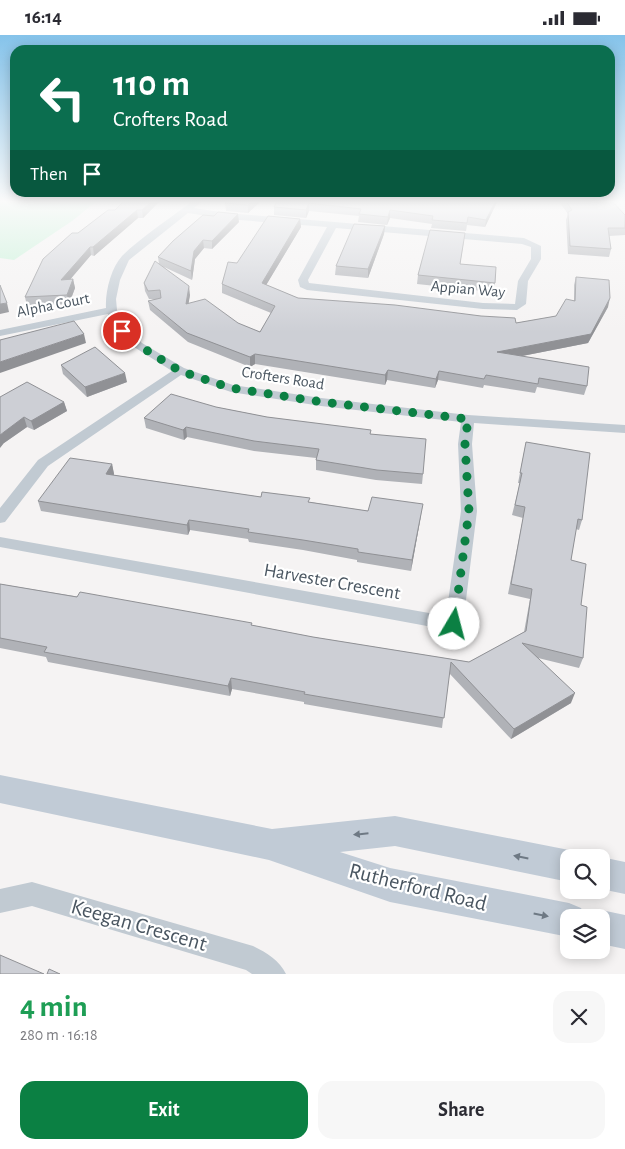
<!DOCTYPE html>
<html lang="en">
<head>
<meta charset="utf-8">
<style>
	body { margin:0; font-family:"Alegreya Sans",sans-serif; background:#f7f7f7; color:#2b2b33; height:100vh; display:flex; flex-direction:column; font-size:19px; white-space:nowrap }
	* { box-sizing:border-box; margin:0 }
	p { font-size:16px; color:#7c7c81 }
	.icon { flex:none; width:28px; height:28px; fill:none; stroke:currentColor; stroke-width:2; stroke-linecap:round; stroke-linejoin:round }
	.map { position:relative; height:939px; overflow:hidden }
	.side { display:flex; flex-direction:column; background:#fff; flex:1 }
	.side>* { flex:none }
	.guide { position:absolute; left:10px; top:10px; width:605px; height:152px; border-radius:15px; box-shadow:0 2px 12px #0003; background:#0b6e4f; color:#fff; overflow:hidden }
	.tools { position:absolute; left:560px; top:814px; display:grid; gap:10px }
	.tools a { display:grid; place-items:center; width:50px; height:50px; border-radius:10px; background:#fff; box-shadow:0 2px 12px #0003; font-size:25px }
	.pin { position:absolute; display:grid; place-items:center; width:42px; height:42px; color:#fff; margin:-21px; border:2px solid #fff; border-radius:50%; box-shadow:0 1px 5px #0007 }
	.me { position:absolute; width:55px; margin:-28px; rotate:8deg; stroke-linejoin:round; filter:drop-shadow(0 0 4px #0008) }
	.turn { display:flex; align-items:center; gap:18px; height:105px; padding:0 20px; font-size:22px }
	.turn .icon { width:65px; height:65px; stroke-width:2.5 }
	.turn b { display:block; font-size:35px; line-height:42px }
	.then { display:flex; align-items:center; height:48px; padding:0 20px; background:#0003; gap:10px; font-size:19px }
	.round { display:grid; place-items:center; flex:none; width:52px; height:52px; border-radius:15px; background:#f7f7f7 }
	.headline { display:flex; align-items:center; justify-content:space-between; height:85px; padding:0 20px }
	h1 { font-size:30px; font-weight:700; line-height:38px; color:#1e9e55 }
	.cta { display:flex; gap:10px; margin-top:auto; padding:10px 20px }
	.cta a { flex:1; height:58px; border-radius:15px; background:#0b8043; color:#fff; font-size:20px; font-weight:700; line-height:58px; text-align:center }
	.cta a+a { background:#f7f7f7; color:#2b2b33 }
	.status { display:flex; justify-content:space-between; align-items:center; height:35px; padding:0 25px; background:#fff; direction:ltr }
	.status svg { height:14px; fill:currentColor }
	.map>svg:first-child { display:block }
</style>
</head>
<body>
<div class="status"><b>16:14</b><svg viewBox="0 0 49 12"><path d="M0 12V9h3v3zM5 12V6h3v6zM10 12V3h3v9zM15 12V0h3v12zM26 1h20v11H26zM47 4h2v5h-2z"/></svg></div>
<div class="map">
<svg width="625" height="939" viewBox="0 0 625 939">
	<rect width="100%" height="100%" fill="#f5f3f3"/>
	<polygon fill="#c3f1d5" points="0,165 98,165 72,186 14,225 0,223"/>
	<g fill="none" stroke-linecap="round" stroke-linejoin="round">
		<g fill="#c1cad2" fill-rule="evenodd">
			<path d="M194,165H203L194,173L227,178L524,203L541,211V224L528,246L526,269L517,275L483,274L307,255L300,252L298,245L327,192L227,184L188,178L129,225L120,245L116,264L117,275L126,294L142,308L184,333L233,350L321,363L468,380L625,390V398L474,388L472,409L477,476L463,589L460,594L454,596L0,512V502L446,581L461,476L458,409L461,387L321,371L231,357L181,340L48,431L5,487L0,488V473L38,425L172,336L134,312L117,298L108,279L0,301V295L106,273C105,257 111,233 122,221C141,202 172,182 194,165ZM336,193L522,209L531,212V224L518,246L515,269L483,268L309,248L308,245Z"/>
			<path d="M32,847L253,911C266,917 280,926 286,939H252L246,935L32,871L0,878V854Z"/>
		</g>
		<g fill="#c1cbd6" fill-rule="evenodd">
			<polygon points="0,740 272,794 395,781 569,815 581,819 582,822 569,822 569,847 395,811 340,817 390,833 569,868 581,873 585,882 569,882 569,902 390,867 269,825 0,768"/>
			<polygon points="599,822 601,822 625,827 625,859 601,854 601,822"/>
			<polygon points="601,875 625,880 625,914 601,909 601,882 588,882 589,880"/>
		</g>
	</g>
	<g fill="#b0b2b7">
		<polygon points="125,165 161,165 143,183 138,183 94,221 91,220 70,244 73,244 75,253 69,269 27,271 25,262 78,198 115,175"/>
		<polygon points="228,165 262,165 248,178 226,176 225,168"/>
		<polygon points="278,165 498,165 485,192 467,190 466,196 431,193 432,189 390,183 387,190 358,187 359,181 309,176 306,183 274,180 274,172"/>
		<polygon points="558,165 611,165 625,180 625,200 609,201 611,214 609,222 568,219 566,185 568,179"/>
		<polygon points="300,184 301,192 266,250 298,263 516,288 556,281 574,265 574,250 576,242 608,272 588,308 522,321 587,351 584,360 537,352 535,358 484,350 483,353 438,345 435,353 387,345 385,350 255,329 250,332 188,307 150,275 148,266 155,264 149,264 145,256 144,248 159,229 158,222 239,187 212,214 204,213 195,224 192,245 164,232 190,260 188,269 260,297 271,278 222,258 222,249 237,228"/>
		<polygon points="385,191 384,199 368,243 335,240 336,231"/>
		<polygon points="464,206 460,229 495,248 493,257 417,249 418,240"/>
		<polygon points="61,330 127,347 87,362 63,339"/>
		<polygon points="0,362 64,367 67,376 34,395 27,392 4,408"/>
		<polygon points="216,372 267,382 371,399 423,439 422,449 376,445 316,435 316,423 254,416 187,402 184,405 146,393 144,383"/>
		<polygon points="526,407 582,485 579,495 576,494 571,525 581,570 583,623 579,633 538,623 571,668 511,704 449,638 442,693 304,669 304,667 232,654 230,661 48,627 46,622 0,613 0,549 252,590 313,602 469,627 524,597 530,564 508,559 523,483 512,480 520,448 518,448"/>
		<polygon points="112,429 114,439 114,440 261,462 310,467 368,476 421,480 411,536 357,527 357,525 303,515 249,507 248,504 190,495 188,500 41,476 38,466"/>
	</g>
	<g fill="#909195">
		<polygon points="153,165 161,165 143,183 142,175"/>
		<polygon points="253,165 262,165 248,178 248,170"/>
		<polygon points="496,165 498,165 485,192 486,185"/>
		<polygon points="309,168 309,176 306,183 306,175"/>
		<polygon points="137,175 138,183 94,221 93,212"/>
		<polygon points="390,175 390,183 387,190 388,182"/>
		<polygon points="238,179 239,187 212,214 212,206"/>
		<polygon points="300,184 301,192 262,257 262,248"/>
		<polygon points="385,191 384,199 368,243 368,234"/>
		<polygon points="203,205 204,213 195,224 192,245 191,236 194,216"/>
		<polygon points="90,212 91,220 63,253 61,245"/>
		<polygon points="73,244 75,253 69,269 67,260"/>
		<polygon points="189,251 190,260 187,278 186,269"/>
		<polygon points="610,263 608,272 588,308 496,326 497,317"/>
		<polygon points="7,268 9,277 0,279 0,269"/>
		<polygon points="84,299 86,308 0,338 0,327"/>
		<polygon points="255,319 255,329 250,332 250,322"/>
		<polygon points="388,335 387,345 385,350 385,340"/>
		<polygon points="439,336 438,345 435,353 436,344"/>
		<polygon points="125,338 127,347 87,362 85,352"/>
		<polygon points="64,367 67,376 34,395 31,386"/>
		<polygon points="24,382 27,392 4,408 0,413 0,400"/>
		<polygon points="186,392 187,402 184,405 183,395"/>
		<polygon points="112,429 114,439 108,449 106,439"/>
		<polygon points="423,469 421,480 411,536 412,525"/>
		<polygon points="189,485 190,495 188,500 187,490"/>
		<polygon points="231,643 232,654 230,661 228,651"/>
		<polygon points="575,658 571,668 511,704 514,694"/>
	</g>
	<g fill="#cdcfd5" stroke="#909195">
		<polygon points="125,165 153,165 142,175 137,175 93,212 90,212 61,245 73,244 67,260 25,262 43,224 72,198 78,198 108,175 115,175"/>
		<polygon points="228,165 253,165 248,170 225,168"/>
		<polygon points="278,165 496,165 486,185 468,182 467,188 432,185 433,181 390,175 388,182 359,179 361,174 309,168 306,175 274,172"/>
		<polygon points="565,165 611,165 625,180 625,193 608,193 611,214 570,211 568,177 572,175"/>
		<polygon points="218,177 238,179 212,206 203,205 194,216 191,236 158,222 173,206 203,180 214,181"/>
		<polygon points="268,181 300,184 262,248 298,263 395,270 481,281 515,283 516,288 556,281 566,264 575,266 576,242 609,245 610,263 591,299 497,317 589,332 587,351 539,343 538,349 486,340 484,344 439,336 436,344 388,335 385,340 255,319 250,322 187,298 148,266 161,263 160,255 148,256 144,248 155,226 189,251 186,269 205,264 238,288 260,297 275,271 222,249 228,227 237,228"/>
		<polygon points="354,189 385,191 368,234 336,231"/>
		<polygon points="430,195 465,198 460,229 496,232 495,248 418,240"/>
		<polygon points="0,250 7,268 0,269"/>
		<polygon points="74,286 84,299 0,327 0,305"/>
		<polygon points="95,312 125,338 85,352 61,330"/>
		<polygon points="27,347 64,367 31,386 24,382 0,400 0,362"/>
		<polygon points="171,359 216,372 267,382 371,395 370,399 426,404 423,439 377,435 316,425 319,414 254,406 186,392 183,395 144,383"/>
		<polygon points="526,407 590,418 582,485 578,484 571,525 586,529 581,570 587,572 583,623 522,608 575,658 514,694 451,627 444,683 304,659 305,657 231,643 228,651 44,617 47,612 0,603 0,549 77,562 80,557 252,588 251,590 313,602 469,627 526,596 532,554 511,549 525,472 515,470 522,438 520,438"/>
		<polygon points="70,423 112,429 106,439 261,462 262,457 310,463 308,467 368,476 372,462 423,469 412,525 358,517 358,514 303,505 248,497 249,494 189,485 187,490 38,466"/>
		<polygon points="0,920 44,939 0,939"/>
		<polygon points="49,934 60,939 47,939"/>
	</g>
	<defs><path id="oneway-solid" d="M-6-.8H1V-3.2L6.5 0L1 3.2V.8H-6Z" transform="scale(1.25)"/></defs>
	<g fill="#6e7984">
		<use href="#oneway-solid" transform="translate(361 799) rotate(174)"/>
		<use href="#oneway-solid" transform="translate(521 822) rotate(-169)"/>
		<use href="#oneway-solid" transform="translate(541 880) rotate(11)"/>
	</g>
	<linearGradient id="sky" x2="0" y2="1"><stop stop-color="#85c3ea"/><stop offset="0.56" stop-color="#fafafa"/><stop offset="1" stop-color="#fafafa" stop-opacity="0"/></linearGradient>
	<rect width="625" height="297" fill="url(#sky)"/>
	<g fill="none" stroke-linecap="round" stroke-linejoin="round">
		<polyline stroke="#0b8043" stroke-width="9" stroke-dasharray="0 16.2" points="122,296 138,310 180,336 231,353 322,367 468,384 465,409 469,476 454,589"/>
	</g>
	<g text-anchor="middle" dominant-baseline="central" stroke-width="4.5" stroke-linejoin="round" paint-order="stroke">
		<g font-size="16" fill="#4a5661" stroke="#fff">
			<text transform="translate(468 254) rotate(5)">Appian Way</text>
			<text transform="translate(53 270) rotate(-11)">Alpha Court</text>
			<text transform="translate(283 343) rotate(9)">Crofters Road</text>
		</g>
		<g font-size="19" fill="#4a5661" stroke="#fff">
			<text transform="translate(332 547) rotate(10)">Harvester Crescent</text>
		</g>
		<g font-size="22" fill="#4a5661" stroke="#fff">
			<text transform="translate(418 852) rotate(14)">Rutherford Road</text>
			<text transform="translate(139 890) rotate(16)">Keegan Crescent</text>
		</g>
	</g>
</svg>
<div class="tools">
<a><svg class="icon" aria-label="search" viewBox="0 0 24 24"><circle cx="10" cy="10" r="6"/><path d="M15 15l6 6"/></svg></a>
<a><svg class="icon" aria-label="layers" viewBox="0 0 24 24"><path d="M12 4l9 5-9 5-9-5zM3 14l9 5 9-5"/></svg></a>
</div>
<div class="pin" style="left:122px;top:296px;background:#d93025"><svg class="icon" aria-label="arrive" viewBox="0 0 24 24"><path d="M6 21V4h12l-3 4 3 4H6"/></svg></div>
<svg class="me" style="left:454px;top:589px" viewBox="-20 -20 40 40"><circle r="19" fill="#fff"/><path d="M0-13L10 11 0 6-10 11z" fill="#0b8043"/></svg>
<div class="guide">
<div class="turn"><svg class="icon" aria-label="left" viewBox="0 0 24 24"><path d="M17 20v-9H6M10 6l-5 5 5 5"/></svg><div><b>110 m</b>Crofters Road</div></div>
<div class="then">Then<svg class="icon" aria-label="arrive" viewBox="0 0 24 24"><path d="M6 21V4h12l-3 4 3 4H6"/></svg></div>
</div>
</div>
<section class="side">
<div class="headline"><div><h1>4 min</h1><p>280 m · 16:18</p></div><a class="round"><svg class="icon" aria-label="close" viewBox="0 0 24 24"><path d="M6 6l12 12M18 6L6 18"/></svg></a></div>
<div class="cta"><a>Exit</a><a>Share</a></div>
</section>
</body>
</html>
